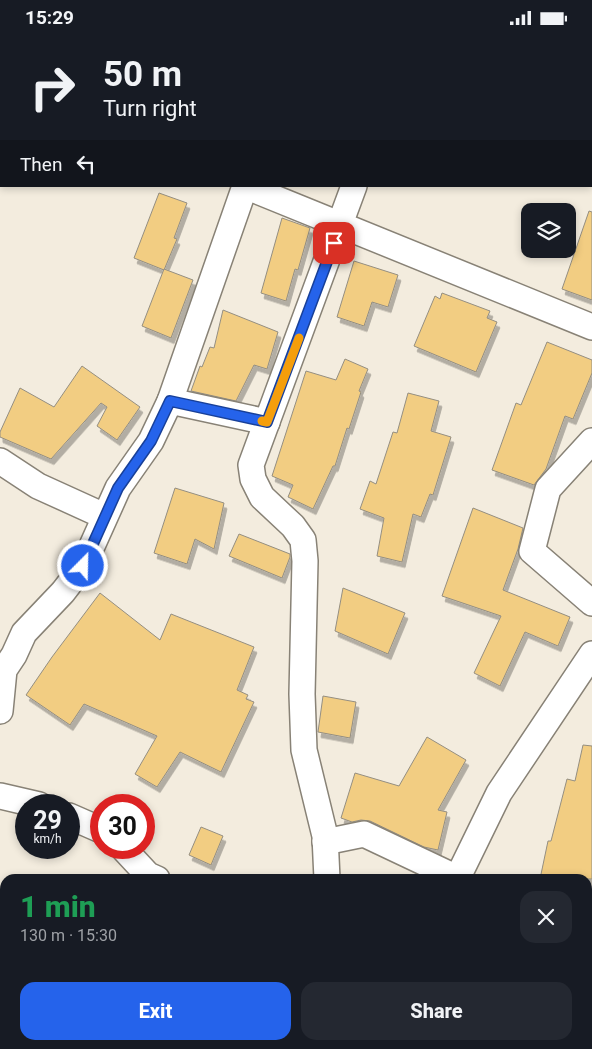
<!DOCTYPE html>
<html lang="en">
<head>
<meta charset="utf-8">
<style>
	body { margin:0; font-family:Roboto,sans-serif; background:#242831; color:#f1f3f6; height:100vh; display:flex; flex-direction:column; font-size:19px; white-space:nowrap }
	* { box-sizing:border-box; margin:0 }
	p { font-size:16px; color:#9ea1a6 }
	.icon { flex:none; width:28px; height:28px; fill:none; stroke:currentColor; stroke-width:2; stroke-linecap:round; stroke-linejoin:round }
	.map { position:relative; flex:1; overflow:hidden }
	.drawer { position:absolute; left:0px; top:839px; width:592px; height:176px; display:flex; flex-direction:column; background:#171b24; border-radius:15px 15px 0 0; box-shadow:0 2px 8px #0003 }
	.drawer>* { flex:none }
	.hud { position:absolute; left:0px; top:0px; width:592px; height:152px; box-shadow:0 2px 8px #0003; background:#171b24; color:#f1f3f6; overflow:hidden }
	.fabs { position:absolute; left:521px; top:168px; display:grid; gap:10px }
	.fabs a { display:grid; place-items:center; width:55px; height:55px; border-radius:10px; background:#171b24; box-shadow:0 2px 8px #0003; font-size:25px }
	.speed { position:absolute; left:15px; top:759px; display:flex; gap:10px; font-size:25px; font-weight:700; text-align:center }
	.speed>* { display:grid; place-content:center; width:65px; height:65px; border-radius:50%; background:#171b24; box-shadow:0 2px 8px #0003; line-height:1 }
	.speed small { font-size:12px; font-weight:400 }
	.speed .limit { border:8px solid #d22; background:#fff; color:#111 }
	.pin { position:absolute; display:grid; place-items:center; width:42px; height:42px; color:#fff; margin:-21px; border-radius:10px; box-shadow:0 2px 8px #0006 }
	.me { position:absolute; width:55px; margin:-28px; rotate:23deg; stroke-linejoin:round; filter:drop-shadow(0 0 4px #0008) }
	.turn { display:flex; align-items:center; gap:18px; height:105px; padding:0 20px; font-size:22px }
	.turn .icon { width:65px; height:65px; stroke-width:2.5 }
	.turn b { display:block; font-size:35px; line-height:42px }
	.then { display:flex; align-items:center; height:48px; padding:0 20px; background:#0003; gap:10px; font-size:19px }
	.round { display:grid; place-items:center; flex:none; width:52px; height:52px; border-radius:15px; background:#242831 }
	.head { display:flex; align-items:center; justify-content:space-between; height:85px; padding:0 20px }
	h1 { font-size:30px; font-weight:800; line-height:38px; color:#1e9e55 }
	.button { display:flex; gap:10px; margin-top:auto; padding:10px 20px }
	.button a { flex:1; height:58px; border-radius:15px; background:#2563eb; color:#fff; font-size:20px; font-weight:800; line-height:58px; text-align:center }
	.button a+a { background:#242831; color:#f1f3f6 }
	.status { display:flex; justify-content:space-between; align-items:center; height:35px; padding:0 25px; background:#171b24; direction:ltr }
	.status svg { height:14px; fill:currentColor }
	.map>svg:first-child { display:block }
</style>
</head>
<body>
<div class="status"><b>15:29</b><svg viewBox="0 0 49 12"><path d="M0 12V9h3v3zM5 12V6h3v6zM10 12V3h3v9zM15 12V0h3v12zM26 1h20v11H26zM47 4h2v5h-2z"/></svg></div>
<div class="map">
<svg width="592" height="1014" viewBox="0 0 592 1014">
	<defs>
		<filter id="shadow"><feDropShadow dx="3" dy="5.5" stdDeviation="0" flood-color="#0004"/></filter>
	</defs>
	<rect width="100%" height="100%" fill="#f3ecde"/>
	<g fill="#f2cd82" stroke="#948e81" filter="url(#shadow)">
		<polygon points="159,158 187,168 174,203 177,204 164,235 134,223"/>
		<polygon points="589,176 592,177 592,265 562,254"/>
		<polygon points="282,183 310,193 298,235 295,234 286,266 261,258"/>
		<polygon points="354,226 398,240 388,272 372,267 364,291 337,282"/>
		<polygon points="164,234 193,245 171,303 142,291"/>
		<polygon points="442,258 490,276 487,283 497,287 476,337 414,311 435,261 440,264"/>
		<polygon points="223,275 278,297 267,334 254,330 236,366 191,356 200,331 202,332 210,312 214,313"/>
		<polygon points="547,307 592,325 592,338 573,384 565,381 546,434 534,450 492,435 516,368 521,370"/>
		<polygon points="345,324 368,334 359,356 361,357 349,394 347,393 335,431 333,431 313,474 288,462 293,450 272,441 306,336 336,345"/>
		<polygon points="82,331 140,372 117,405 97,391 107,372 101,368 51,424 0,402 0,397 20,353 54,372"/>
		<polygon points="408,358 439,366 431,396 451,402 433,460 430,459 421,482 413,479 402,527 377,521 384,483 360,474 370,446 376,449 393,397 397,398"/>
		<polygon points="175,453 224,468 214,514 195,504 187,529 154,518"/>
		<polygon points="473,473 523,493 518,514 503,555 570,582 558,611 525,597 500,651 474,638 501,581 442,561"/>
		<polygon points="239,499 290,519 290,522 282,543 229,521"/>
		<polygon points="343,553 405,578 388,619 335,596"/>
		<polygon points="100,558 160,605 171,579 254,612 237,655 248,660 246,664 254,667 221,737 180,717 157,752 135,739 157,701 84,669 70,690 26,660 52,622"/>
		<polygon points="323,661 356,667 350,703 318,697"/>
		<polygon points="427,702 466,725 438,775 447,777 438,815 424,812 370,786 361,785 352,787 341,783 355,738 399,751"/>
		<polygon points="583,710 592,711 592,844 540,844 548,806 551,806 567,744 575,746"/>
		<polygon points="201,792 223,801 211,830 189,820"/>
	</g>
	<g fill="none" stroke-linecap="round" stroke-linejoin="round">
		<g stroke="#888276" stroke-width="28">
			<g id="minor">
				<polyline points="423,0 429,1"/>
				<polyline points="479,1 485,0"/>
				<polyline points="0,32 1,33"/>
				<polyline points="245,151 592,292"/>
				<polyline points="170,366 267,387"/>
				<polyline points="592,406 548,454 532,516 592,568"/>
				<polyline points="0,426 38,451 104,481"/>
				<polyline points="0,676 4,635 14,620 24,598 63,557 83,531 118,453 151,406 170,366 245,151"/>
				<polyline points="0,761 39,770"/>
				<polyline points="69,781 101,795"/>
				<polyline points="325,807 364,799 457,843"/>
				<polyline points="122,812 148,840 157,844"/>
				<polyline points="327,844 325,801 304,715 302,659 305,526 303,505 293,491 262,462 253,444 251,430 354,151"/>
				<polyline points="457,844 499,758 592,619"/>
				<polyline points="432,1014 432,1010"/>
			</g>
		</g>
		<use href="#minor" stroke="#fff" stroke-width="25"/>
	</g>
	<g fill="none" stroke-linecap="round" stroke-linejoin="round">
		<g stroke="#184099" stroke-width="12">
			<polyline id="route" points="83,531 118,453 151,406 170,366 267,387 334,208"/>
		</g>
		<use href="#route" stroke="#2563eb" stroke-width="9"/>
		<polyline stroke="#f59e0b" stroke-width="9" points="262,386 267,387 299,303"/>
	</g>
</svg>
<div class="fabs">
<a><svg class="icon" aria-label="layers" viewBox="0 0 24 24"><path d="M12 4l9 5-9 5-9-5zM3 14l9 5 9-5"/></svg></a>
</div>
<div class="speed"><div>29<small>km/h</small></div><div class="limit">30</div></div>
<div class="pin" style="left:334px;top:208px;background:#d93025"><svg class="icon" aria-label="arrive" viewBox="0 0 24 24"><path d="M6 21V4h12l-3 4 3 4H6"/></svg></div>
<svg class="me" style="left:83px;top:531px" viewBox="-20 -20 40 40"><circle r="17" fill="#2563eb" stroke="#fff" stroke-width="3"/><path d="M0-11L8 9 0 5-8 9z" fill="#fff"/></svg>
<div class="hud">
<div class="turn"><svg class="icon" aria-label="right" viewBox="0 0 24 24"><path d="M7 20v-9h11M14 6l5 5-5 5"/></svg><div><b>50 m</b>Turn right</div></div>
<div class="then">Then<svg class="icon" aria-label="left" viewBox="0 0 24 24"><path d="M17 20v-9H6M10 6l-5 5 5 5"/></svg></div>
</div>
<section class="drawer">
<div class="head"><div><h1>1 min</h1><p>130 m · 15:30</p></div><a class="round"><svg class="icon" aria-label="close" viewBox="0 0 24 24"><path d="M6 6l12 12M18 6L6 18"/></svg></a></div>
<div class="button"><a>Exit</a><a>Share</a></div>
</section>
</div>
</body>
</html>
